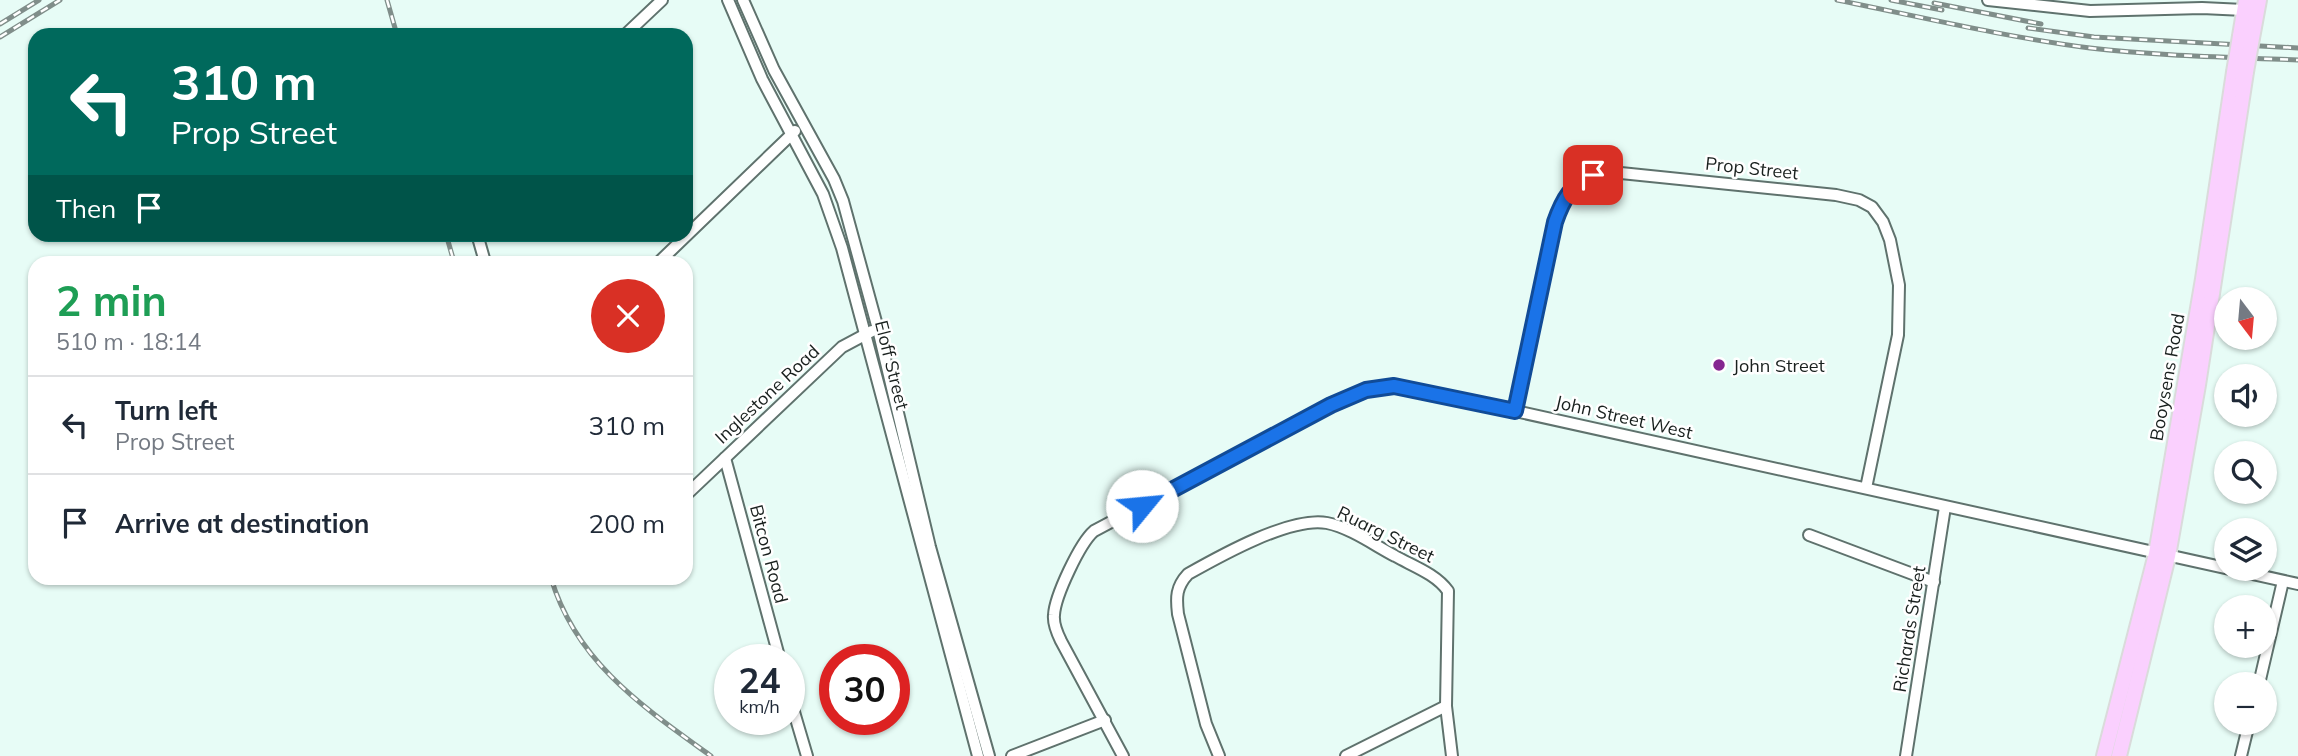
<!DOCTYPE html>
<html lang="en">
<head>
<meta charset="utf-8">
<style>
	body { margin:0; font-family:Mulish,sans-serif; background:#f2f2f3; color:#1f2937; height:100vh; display:flex; flex-direction:column; font-size:26px; white-space:nowrap }
	* { box-sizing:border-box; margin:0 }
	p { font-size:23px; color:#747a83 }
	.icon { flex:none; width:38px; height:38px; fill:none; stroke:currentColor; stroke-width:2; stroke-linecap:round; stroke-linejoin:round }
	.map { position:relative; flex:1; overflow:hidden }
	.side { position:absolute; left:28px; top:256px; width:665px; height:329px; display:flex; flex-direction:column; background:#fff; border-radius:21px; box-shadow:0 2px 5px #0004 }
	.side>* { flex:none }
	.hud { position:absolute; left:28px; top:28px; width:665px; height:214px; border-radius:21px; box-shadow:0 2px 5px #0004; background:#00695c; color:#fff; overflow:hidden }
	.needle { width:46px; rotate:164deg }
	.controls { position:absolute; left:2214px; top:287px; display:grid; gap:14px }
	.controls a { display:grid; place-items:center; width:63px; height:63px; border-radius:50%; background:#fff; box-shadow:0 2px 5px #0004; font-size:35px }
	.speed { position:absolute; left:714px; top:644px; display:flex; gap:14px; font-size:35px; font-weight:700; text-align:center }
	.speed>* { display:grid; place-content:center; width:91px; height:91px; border-radius:50%; background:#fff; box-shadow:0 2px 5px #0004; line-height:1 }
	.speed small { font-size:18px; font-weight:400 }
	.speed .limit { border:10px solid #d22; background:#fff; color:#111 }
	.pin { position:absolute; display:grid; place-items:center; width:60px; height:60px; color:#fff; margin:-30px; border-radius:14px; box-shadow:0 4px 10px #0006 }
	.me { position:absolute; width:77px; margin:-38px; rotate:62deg; stroke-linejoin:round; filter:drop-shadow(0 0 5px #0008) }
	.turn { display:flex; align-items:center; gap:24px; height:147px; padding:0 28px; font-size:32px }
	.turn .icon { width:91px; height:91px; stroke-width:2.5 }
	.turn b { display:block; font-size:49px; line-height:60px }
	.then { display:flex; align-items:center; height:66px; padding:0 28px; background:#0003; gap:14px; font-size:26px }
	.round { display:grid; place-items:center; flex:none; width:74px; height:74px; border-radius:37px; background:#f2f2f3 }
	.head { display:flex; align-items:center; justify-content:space-between; height:119px; padding:0 28px }
	h1 { font-size:42px; font-weight:700; line-height:52px; color:#1e9e55 }
	ul { padding:0; list-style:none }
	li { display:flex; align-items:center; gap:21px; height:98px; padding:0 28px; border-top:2px solid #e0e1e3 }
	li div { flex:1 }
	li b { display:block; font-size:26px }
	li em { font-style:normal }
	.map>svg:first-child { display:block }
</style>
</head>
<body>
<div class="map">
<svg width="2298" height="756" viewBox="0 0 2298 756">
	<rect width="100%" height="100%" fill="#e7fcf6"/>
	<g fill="none" stroke-linecap="round" stroke-linejoin="round">
		<g stroke="#5f726d" stroke-width="14">
			<g id="minor">
				<polyline points="728,0 762,79 823,194 842,248 978,756"/>
				<polyline points="743,0 774,70 834,179 843,201 878,329 930,547 989,756"/>
				<polyline points="1988,0 2090,11 2202,8 2244,10"/>
				<polyline points="625,35 662,0"/>
				<polyline points="477,234 485,262"/>
				<polyline points="659,262 795,131"/>
				<path d="M1515,411L1554,222C1566,190 1576,177 1611,172L1836,195L1859,200L1872,207L1883,222L1890,240L1899,285L1898,335L1866,488"/>
				<polyline points="725,458 780,660"/>
				<polyline points="686,495 842,347 872,331"/>
				<polyline points="1809,535 1934,582"/>
				<polyline points="2259,684 2283,581"/>
				<polyline points="789,695 807,756"/>
				<polyline points="1012,756 1105,720"/>
				<path d="M1123,756L1061,641C1057,633 1053,624 1054,615C1055,596 1080,543 1094,531L1331,405L1366,390L1394,386L1515,411L2298,584"/>
				<path d="M1219,756L1206,724L1178,614C1176,597 1176,587 1188,574C1220,556 1291,516 1327,523C1351,528 1374,545 1395,556C1413,566 1436,574 1448,591L1446,706L1452,756"/>
				<polyline points="1346,756 1446,706"/>
				<polyline points="1906,756 1945,507"/>
				<polyline points="2241,756 2249,723"/>
			</g>
		</g>
		<g stroke="#dadbdb" stroke-width="18">
			<g id="major">
				<polyline points="2240,36 2246,0"/>
				<polyline points="2252,38 2259,0"/>
				<polyline points="2104,756 2156,554 2203,279 2234,72"/>
				<polyline points="2119,756 2168,556 2198,385 2246,72"/>
			</g>
		</g>
		<use href="#minor" stroke="#fff" stroke-width="10"/>
		<use href="#major" stroke="#fad0fe" stroke-width="14"/>
		<g stroke="#808e8a" stroke-width="5">
			<g id="rail">
				<polyline points="387,0 397,35"/>
				<path d="M1837,0C1921,17 2005,37 2090,48C2159,56 2229,57 2298,60"/>
				<polyline points="1891,0 1942,10"/>
				<polyline points="1934,3 2041,24"/>
				<polyline points="0,24 39,0"/>
				<polyline points="2028,28 2094,37 2298,48"/>
				<polyline points="0,37 60,0"/>
				<polyline points="446,234 454,262"/>
				<path d="M551,578C576,662 643,707 711,756"/>
			</g>
		</g>
		<use href="#rail" stroke="#fff" stroke-width="2.5" stroke-dasharray="8" stroke-linecap="butt"/>
		<g stroke="#dadbdb" stroke-width="18" stroke-linecap="butt">
			<g id="major-bridge">
				<polyline points="2234,72 2240,36"/>
				<polyline points="2246,72 2252,38"/>
			</g>
		</g>
		<use href="#major-bridge" stroke="#fad0fe" stroke-width="14"/>
	</g>
	<g fill="none" stroke-linecap="round" stroke-linejoin="round">
		<g stroke="#114b97" stroke-width="18">
			<path id="route" d="M1142,506L1331,405L1366,390L1394,386L1515,411L1555,222C1563,199 1571,185 1593,175"/>
		</g>
		<use href="#route" stroke="#1a73e8" stroke-width="12"/>
	</g>
	<circle fill="#852690" stroke="#fff" stroke-width="2.5" cx="1719" cy="365" r="7"/>
	<g text-anchor="middle" dominant-baseline="central" stroke-width="5" stroke-linejoin="round" paint-order="stroke">
		<g font-size="18" fill="#19201e" stroke="#fff">
			<text transform="translate(1752 168) rotate(6)">Prop Street</text>
			<text transform="translate(892 365) rotate(76)">Eloff Street</text>
			<text transform="translate(2167 377) rotate(-80)">Booysens Road</text>
			<text transform="translate(767 394) rotate(-43)">Inglestone Road</text>
			<text transform="translate(1624 417) rotate(13)">John Street West</text>
			<text transform="translate(1386 534) rotate(26)">Ruarg Street</text>
			<text transform="translate(769 554) rotate(75)">Bitcon Road</text>
			<text transform="translate(1909 629) rotate(-81)">Richards Street</text>
		</g>
		<g font-size="18" fill="#19201e" stroke="#fff" text-anchor="start">
			<text x="1733" y="365">John Street</text>
		</g>
	</g>
</svg>
<div class="controls">
<a><svg class="needle" viewBox="-14 -14 28 28"><path d="M0-13l5 13h-10z" fill="#e53935"/><path d="M0 13l5-13h-10z" fill="#747a83"/></svg></a>
<a><svg class="icon" aria-label="sound" viewBox="0 0 24 24"><path d="M4 9h4l5-4v14l-5-4H4zM17 9q2 3 0 6"/></svg></a>
<a><svg class="icon" aria-label="search" viewBox="0 0 24 24"><circle cx="10" cy="10" r="6"/><path d="M15 15l6 6"/></svg></a>
<a><svg class="icon" aria-label="layers" viewBox="0 0 24 24"><path d="M12 4l9 5-9 5-9-5zM3 14l9 5 9-5"/></svg></a>
<a>+</a>
<a>−</a>
</div>
<div class="speed"><div>24<small>km/h</small></div><div class="limit">30</div></div>
<div class="pin" style="left:1593px;top:175px;background:#d93025"><svg class="icon" aria-label="arrive" viewBox="0 0 24 24"><path d="M6 21V4h12l-3 4 3 4H6"/></svg></div>
<svg class="me" style="left:1142px;top:506px" viewBox="-20 -20 40 40"><circle r="19" fill="#fff"/><path d="M0-13L10 11 0 6-10 11z" fill="#1a73e8"/></svg>
<div class="hud">
<div class="turn"><svg class="icon" aria-label="left" viewBox="0 0 24 24"><path d="M17 20v-9H6M10 6l-5 5 5 5"/></svg><div><b>310 m</b>Prop Street</div></div>
<div class="then">Then<svg class="icon" aria-label="arrive" viewBox="0 0 24 24"><path d="M6 21V4h12l-3 4 3 4H6"/></svg></div>
</div>
<section class="side">
<div class="head"><div><h1>2 min</h1><p>510 m · 18:14</p></div><a class="round" style="background:#d93025;color:#fff"><svg class="icon" aria-label="close" viewBox="0 0 24 24"><path d="M6 6l12 12M18 6L6 18"/></svg></a></div>
<ul>
<li><svg class="icon" aria-label="left" viewBox="0 0 24 24"><path d="M17 20v-9H6M10 6l-5 5 5 5"/></svg><div><b>Turn left</b><p>Prop Street</p></div><em>310 m</em></li>
<li><svg class="icon" aria-label="arrive" viewBox="0 0 24 24"><path d="M6 21V4h12l-3 4 3 4H6"/></svg><div><b>Arrive at destination</b></div><em>200 m</em></li>
</ul>
</section>
</div>
</body>
</html>
